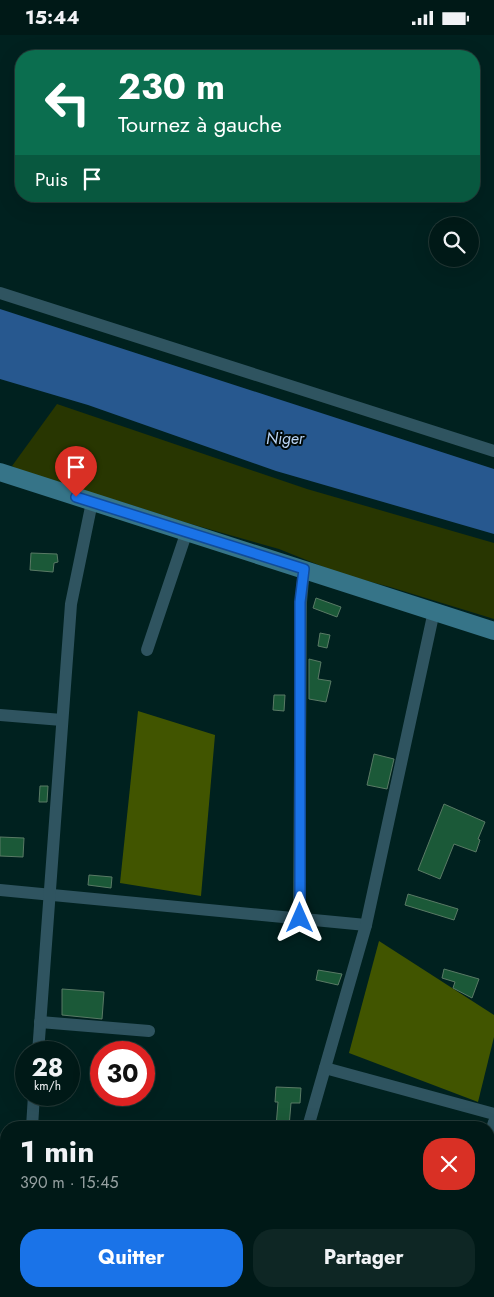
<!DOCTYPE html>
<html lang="fr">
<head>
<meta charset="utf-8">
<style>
	body { margin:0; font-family:Jost,sans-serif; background:#0e2624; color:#f1f3f6; height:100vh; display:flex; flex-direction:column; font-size:19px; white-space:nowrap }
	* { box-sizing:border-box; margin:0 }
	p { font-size:16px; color:#95a0a1 }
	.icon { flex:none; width:28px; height:28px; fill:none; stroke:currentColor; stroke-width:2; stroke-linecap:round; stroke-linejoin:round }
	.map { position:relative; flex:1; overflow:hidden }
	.side { position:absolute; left:0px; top:1086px; width:495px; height:176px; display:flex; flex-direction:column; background:#001917; border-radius:20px 20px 0 0; box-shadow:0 5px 20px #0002,0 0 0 1px #223836 }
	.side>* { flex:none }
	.hud { position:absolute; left:15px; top:15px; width:465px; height:152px; border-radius:20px; box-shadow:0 5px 20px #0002,0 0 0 1px #223836; background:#0b6e4f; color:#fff; overflow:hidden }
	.tools { position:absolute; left:429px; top:182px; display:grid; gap:10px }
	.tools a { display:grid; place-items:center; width:50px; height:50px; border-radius:50%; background:#001917; box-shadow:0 5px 20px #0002,0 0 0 1px #223836; font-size:25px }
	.speed { position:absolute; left:15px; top:1006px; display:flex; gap:10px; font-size:25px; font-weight:700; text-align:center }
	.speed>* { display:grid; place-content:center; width:65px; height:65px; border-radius:50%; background:#001917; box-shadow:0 5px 20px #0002,0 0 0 1px #223836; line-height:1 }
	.speed small { font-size:12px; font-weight:400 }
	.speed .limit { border:8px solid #d22; background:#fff; color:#111 }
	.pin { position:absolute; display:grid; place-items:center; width:42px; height:42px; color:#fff; margin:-51px -21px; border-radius:50% 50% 50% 0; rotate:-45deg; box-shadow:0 0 5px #0007 }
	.pin .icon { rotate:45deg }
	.me { position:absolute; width:55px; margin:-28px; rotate:0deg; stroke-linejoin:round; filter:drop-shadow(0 0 4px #0008) }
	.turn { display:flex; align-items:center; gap:18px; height:105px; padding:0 20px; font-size:22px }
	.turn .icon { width:65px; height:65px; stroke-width:2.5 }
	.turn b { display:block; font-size:35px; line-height:42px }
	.then { display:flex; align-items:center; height:48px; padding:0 20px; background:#0003; gap:10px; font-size:19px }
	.round { display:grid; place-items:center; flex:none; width:52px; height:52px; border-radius:20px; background:#0e2624 }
	.headline { display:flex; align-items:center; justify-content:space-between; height:85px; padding:0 20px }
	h1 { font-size:30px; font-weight:700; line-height:38px }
	.primary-button { display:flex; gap:10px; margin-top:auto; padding:10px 20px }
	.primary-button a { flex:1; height:58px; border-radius:20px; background:#1a73e8; color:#fff; font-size:20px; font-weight:700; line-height:58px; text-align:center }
	.primary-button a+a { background:#0e2624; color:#f1f3f6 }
	.status { display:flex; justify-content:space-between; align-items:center; height:35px; padding:0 25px; background:#001917; direction:ltr }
	.status svg { height:14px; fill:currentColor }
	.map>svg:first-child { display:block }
</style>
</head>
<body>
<div class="status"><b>15:44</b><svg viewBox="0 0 49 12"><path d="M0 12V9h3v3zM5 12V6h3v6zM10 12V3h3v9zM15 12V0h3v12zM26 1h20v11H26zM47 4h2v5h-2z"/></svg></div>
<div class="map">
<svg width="494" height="1262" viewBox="0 0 494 1262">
	<rect width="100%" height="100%" fill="#00211f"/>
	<polygon fill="#283601" points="57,369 307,454 494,508 494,584 390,552 341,539 279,514 184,487 122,467 29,441 12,431"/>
	<g fill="#415500">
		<polygon points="138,676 215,700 201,861 120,848"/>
		<polygon points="379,906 494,980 494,1002 478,1067 349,1018"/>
	</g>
	<polygon fill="#27588f" points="0,274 494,434 494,499 276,436 88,370 0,344"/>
	<g fill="#1b5938" stroke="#597a65">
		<polygon points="31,518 57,519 58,527 54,528 53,537 30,535"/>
		<polygon points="316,563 341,572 337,582 313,573"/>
		<polygon points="320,598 330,600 327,613 318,611"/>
		<polygon points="309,624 321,627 318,644 331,646 326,667 309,664"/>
		<polygon points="274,660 285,660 284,676 273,675"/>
		<polygon points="374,719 394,724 387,754 367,750"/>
		<polygon points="40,751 48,751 47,767 39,767"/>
		<polygon points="444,769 485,787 478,804 480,805 476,817 454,809 440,844 418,835"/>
		<polygon points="0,802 24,803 23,822 0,821"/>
		<polygon points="89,840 112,842 111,853 88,850"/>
		<polygon points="408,859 458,874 454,885 405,870"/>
		<polygon points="444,934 479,944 472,963 453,953 455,947 442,943"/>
		<polygon points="318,935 342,939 338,950 316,945"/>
		<polygon points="62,954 104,957 102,984 62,980"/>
		<polygon points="276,1052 301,1053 300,1068 291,1068 289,1092 276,1092 278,1067 275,1067"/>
	</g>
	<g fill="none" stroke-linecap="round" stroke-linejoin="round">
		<g stroke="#2f5460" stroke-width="12">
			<polyline points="0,258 494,416"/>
			<polyline points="147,615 187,496"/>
			<polyline points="0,680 62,685"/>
			<polyline points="0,855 366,890"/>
			<polyline points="299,883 301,567 304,534"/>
			<polyline points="40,987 149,996"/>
			<polyline points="38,1018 71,569 92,467"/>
			<polyline points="325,1033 494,1079"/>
			<polyline points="32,1092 34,1060"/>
			<polyline points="308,1092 366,890 434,576"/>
			<polyline points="489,1103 494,1087"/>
			<polyline points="19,1262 19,1256"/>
			<polyline points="260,1262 261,1256"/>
			<polyline points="438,1262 440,1256"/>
		</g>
		<polyline stroke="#367488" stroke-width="18" points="0,437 494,596"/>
	</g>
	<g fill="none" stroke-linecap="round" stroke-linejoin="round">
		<g stroke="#114b97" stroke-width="12">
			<polyline id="route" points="76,462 304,534 300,567 300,883"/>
		</g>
		<use href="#route" stroke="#1a73e8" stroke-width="9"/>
	</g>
	<g text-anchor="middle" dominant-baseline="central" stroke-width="4" stroke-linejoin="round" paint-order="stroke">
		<g font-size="16" font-style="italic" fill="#b8d3f4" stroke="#000908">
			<text x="285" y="403">Niger</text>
		</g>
	</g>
</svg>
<div class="tools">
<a><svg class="icon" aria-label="search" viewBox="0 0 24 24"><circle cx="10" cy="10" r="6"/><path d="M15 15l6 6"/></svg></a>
</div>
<div class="speed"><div>28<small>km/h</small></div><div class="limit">30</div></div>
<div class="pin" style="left:76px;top:462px;background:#d93025"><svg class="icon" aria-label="arrive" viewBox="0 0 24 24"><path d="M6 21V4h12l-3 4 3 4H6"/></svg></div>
<svg class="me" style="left:300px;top:883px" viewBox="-20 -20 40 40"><path d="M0-17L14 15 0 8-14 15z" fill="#1a73e8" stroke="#fff" stroke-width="4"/></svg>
<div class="hud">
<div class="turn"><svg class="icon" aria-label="left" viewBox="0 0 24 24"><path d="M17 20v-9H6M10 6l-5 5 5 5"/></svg><div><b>230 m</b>Tournez à gauche</div></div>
<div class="then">Puis<svg class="icon" aria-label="arrive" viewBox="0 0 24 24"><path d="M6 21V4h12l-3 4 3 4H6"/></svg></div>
</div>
<section class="side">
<div class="headline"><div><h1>1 min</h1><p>390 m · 15:45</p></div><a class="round" style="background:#d93025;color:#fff"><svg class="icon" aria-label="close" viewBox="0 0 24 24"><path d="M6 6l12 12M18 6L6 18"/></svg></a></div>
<div class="primary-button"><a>Quitter</a><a>Partager</a></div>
</section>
</div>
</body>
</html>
